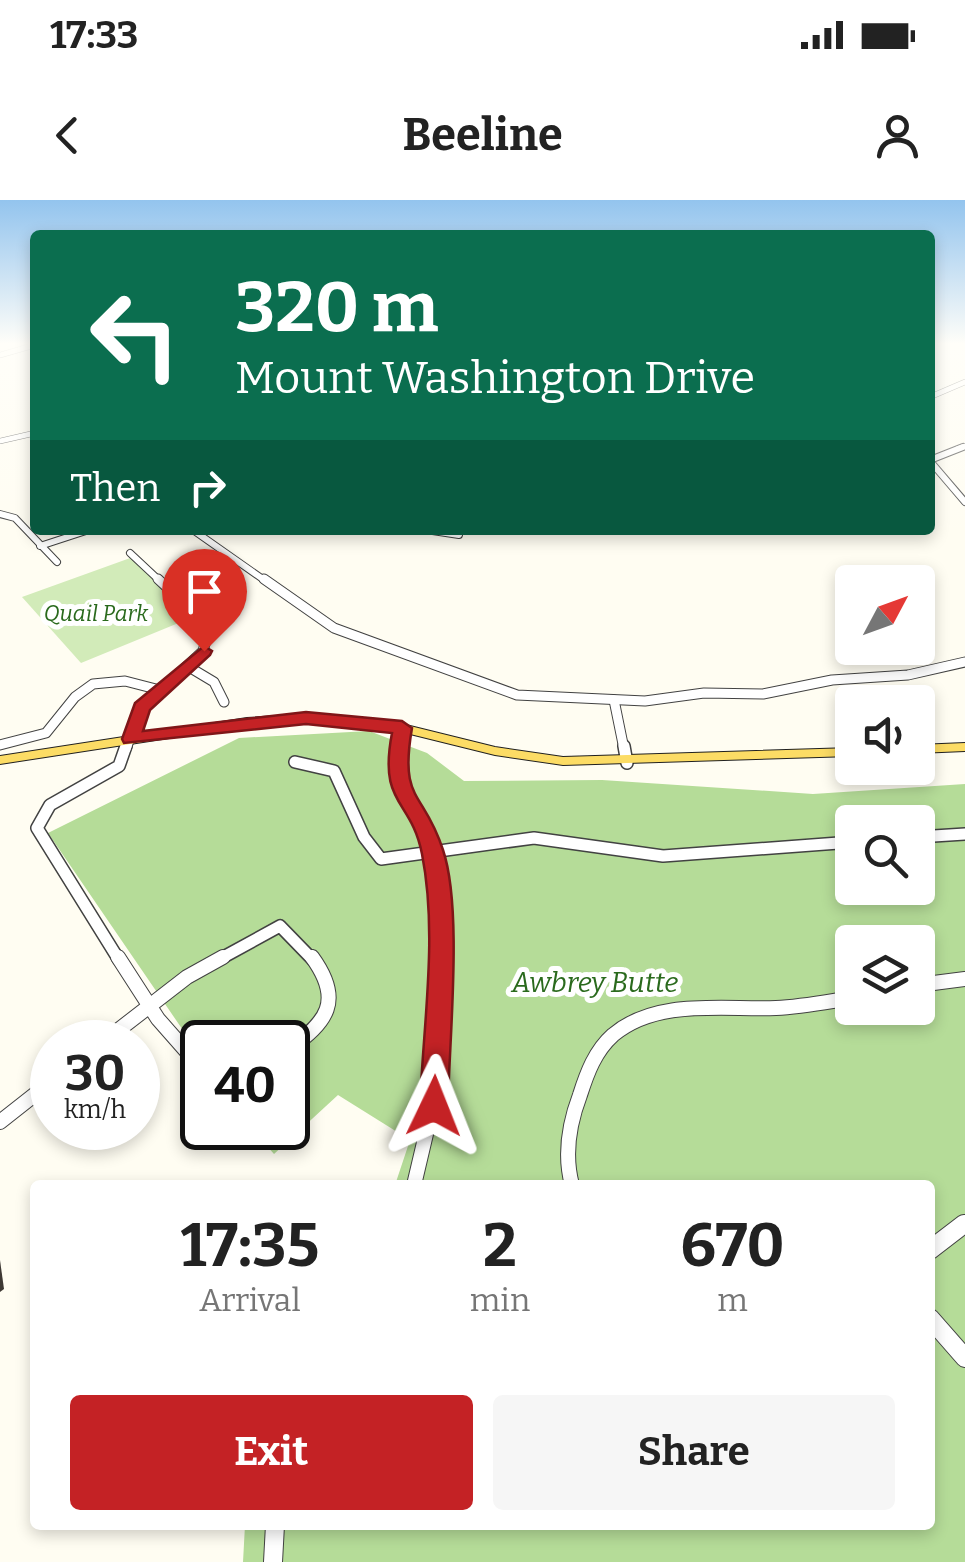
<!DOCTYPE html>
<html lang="en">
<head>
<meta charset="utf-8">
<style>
	body { margin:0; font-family:Bitter,serif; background:#f6f6f6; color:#222; height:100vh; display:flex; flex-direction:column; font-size:38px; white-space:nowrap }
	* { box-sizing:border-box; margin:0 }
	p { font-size:32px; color:#767676 }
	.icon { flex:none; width:55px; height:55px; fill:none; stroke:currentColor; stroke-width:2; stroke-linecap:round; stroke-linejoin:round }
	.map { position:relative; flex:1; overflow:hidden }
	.sheet { position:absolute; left:30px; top:980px; width:905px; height:350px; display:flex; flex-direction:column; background:#fff; border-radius:10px; box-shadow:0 5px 15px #0003 }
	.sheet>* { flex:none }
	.hud { position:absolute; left:30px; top:30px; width:905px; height:305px; border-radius:10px; box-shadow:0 5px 15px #0003; background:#0b6e4f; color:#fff; overflow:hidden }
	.needle { width:65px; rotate:49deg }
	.controls { position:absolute; left:835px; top:365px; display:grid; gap:20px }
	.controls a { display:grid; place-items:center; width:100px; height:100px; border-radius:10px; background:#fff; box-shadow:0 5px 15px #0003; font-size:50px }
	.speed { position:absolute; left:30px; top:820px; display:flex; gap:20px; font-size:50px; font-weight:700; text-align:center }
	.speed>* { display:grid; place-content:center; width:130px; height:130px; border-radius:50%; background:#fff; box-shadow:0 5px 15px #0003; line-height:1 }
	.speed small { font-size:25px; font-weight:400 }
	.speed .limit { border:5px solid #111; border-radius:15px; background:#fff; color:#111 }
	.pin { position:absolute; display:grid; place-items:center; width:85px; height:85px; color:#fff; margin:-102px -42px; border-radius:50% 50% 50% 0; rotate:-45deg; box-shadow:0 0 10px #0007 }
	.pin .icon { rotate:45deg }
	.me { position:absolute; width:110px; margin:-55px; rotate:2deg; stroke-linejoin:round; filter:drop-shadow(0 0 8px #0008) }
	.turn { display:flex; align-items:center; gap:35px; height:210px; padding:0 40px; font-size:45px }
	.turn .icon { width:130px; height:130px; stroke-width:2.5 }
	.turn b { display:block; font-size:70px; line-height:85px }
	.then { display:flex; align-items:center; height:95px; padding:0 40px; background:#0003; gap:20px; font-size:38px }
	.eta { display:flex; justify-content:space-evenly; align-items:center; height:170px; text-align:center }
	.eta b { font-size:60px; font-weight:700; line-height:70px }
	.action { display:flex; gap:20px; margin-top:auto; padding:20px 40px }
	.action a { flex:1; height:115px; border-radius:10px; background:#c42225; color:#fff; font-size:40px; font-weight:700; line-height:115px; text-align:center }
	.action a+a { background:#f6f6f6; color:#222 }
	.status { display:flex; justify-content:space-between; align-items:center; height:70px; padding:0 50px; background:#fff; direction:ltr }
	.status svg { height:28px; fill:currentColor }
	header { display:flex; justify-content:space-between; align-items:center; height:130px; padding:0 40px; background:#fff; font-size:45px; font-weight:700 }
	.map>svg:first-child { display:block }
</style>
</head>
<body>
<div class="status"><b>17:33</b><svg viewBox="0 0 49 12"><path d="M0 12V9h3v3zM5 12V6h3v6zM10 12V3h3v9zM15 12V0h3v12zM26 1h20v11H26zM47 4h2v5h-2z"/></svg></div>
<header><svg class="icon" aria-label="back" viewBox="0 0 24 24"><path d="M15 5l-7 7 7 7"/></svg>Beeline<svg class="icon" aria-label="person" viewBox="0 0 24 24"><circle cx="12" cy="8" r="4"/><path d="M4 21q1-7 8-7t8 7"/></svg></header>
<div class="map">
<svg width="965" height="1362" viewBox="0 0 965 1362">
	<rect width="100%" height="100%" fill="#fffdf2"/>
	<polygon fill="#d2ebb9" points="133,357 198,415 81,463 22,397"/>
	<path fill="#b5dc98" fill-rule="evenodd" d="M369,531L427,553L464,581L602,580L813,594L965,584V1362H243L245,1325H930V985H395L410,940L338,895L274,954L251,928H288V842H202V858L48,633L239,538ZM852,622H918V688H852ZM852,742H918V808H852Z"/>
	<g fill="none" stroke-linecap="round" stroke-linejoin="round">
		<g stroke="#424242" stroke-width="6">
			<g id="minor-far5">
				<polyline points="0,155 35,145"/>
				<polyline points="930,197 965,182"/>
				<polyline points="0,241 35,233"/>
				<polyline points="957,249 965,246"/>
			</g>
		</g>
		<g stroke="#424242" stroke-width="8">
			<g id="minor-far4">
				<polyline points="930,260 963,247"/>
				<polyline points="930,261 965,302"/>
				<polyline points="0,314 15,318 57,362"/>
				<polyline points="193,330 267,382"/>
				<polyline points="426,330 459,335 460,330"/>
				<polyline points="40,346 89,330"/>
				<polyline points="130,353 161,382"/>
			</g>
		</g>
		<g stroke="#424242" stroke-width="11">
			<g id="minor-far3">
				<polyline points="264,379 334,428 517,495 645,501 704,493 763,494 832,480 908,475 965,462"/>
				<polyline points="189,467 214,482 224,502"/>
				<polyline points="614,500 624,549"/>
				<polyline points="0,545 46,533 75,497 93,484 125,481 156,489"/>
				<polyline points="126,549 141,508 203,451 207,437 202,420 158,379"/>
				<polyline points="399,549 402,528"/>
			</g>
		</g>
		<g stroke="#424242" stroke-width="14">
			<g id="minor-far2">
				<polyline points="399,546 401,582 432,649 440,760"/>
				<polyline points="624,546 627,563"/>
				<polyline points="295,562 334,571 364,637 381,659 534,638 663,656 852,642"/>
				<polyline points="918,637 965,634"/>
				<polyline points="119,760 37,628 50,605 119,566 126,546"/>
				<polyline points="218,760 280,726 313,760"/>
			</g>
		</g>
		<g stroke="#424242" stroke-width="16">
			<g id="minor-far1">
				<polyline points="118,757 158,819 202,869"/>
				<polyline points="918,785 965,779"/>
				<polyline points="103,842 187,777 223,757"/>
				<path d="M288,850C327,822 344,801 312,757"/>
				<polyline points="0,922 52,881"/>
				<polyline points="414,985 430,917 440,757"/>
				<path d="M572,985C564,955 569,924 580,895C587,873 595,851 613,835C657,798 723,810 776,808C802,807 826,802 852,798"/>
				<polyline points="960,1027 965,1023"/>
			</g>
		</g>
		<g stroke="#424242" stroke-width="20">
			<g id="minor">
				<polyline points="930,1050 964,1024"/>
				<polyline points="930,1118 965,1158"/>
				<polyline points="273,1362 275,1325"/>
			</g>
		</g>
		<g stroke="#202020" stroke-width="2">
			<g id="major">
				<polygon points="306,514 402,524 495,547 563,557 852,548 852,556 563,565 495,555 402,532 306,522 247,526 0,564 0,556 247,518"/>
				<polygon points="965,543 965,551 918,553 918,545"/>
			</g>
		</g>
		<use href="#minor-far5" stroke="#fff" stroke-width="5"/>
		<use href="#minor-far4" stroke="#fff" stroke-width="6"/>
		<use href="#minor-far3" stroke="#fff" stroke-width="9"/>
		<use href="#minor-far2" stroke="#fff" stroke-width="11"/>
		<use href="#minor-far1" stroke="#fff" stroke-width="14"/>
		<use href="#minor" stroke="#fff" stroke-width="18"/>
		<use href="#major" fill="#fcdc65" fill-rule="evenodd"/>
	</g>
	<polygon fill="#3e3934" points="0,1060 4,1089 0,1092"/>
	<linearGradient id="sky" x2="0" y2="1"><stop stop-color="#93c4ee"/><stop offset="0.43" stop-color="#fffef9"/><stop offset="1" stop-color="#fffef9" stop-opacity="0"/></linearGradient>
	<rect width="965" height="334" fill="url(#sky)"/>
	<path fill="#c42225" stroke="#7f1618" stroke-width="2.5" d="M204,446L212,451L210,455L150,510L143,531L306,512L402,521L412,528C399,603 424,590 443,650C463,709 449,840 448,906L444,916L434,920L424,916L420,906C423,825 438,735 422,654C411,598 378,606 392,533L306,524L124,543L122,539L135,503Z"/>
	<g text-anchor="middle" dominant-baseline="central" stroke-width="10" stroke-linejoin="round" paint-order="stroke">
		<g font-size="22" font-style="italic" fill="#2a6a1d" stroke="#fff">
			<text x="96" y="413">Quail Park</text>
		</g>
		<g font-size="28" font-style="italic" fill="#2a6a1d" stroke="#fff">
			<text x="595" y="782">Awbrey Butte</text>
		</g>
	</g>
</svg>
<div class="controls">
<a><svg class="needle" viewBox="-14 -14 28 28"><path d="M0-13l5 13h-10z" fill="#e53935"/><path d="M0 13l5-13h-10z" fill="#767676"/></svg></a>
<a><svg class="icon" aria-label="sound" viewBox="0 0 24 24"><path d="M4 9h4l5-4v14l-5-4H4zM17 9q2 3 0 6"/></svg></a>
<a><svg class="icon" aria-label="search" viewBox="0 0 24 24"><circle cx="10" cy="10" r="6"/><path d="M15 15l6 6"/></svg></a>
<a><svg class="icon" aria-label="layers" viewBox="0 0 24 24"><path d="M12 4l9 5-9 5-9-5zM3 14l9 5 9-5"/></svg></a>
</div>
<div class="speed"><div>30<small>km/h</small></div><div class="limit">40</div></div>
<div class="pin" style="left:204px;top:451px;background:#d93025"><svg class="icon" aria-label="arrive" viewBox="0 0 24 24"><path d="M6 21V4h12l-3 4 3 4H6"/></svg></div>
<svg class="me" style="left:434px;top:906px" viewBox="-20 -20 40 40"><path d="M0-17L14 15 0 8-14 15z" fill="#c42225" stroke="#fff" stroke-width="4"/></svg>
<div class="hud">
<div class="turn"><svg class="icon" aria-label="left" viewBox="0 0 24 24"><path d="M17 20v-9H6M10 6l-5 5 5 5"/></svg><div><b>320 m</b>Mount Washington Drive</div></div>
<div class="then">Then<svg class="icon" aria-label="right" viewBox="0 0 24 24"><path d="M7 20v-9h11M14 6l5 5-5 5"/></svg></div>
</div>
<section class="sheet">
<div class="eta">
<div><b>17:35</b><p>Arrival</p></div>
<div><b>2</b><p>min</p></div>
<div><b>670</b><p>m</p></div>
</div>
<div class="action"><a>Exit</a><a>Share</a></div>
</section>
</div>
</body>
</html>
